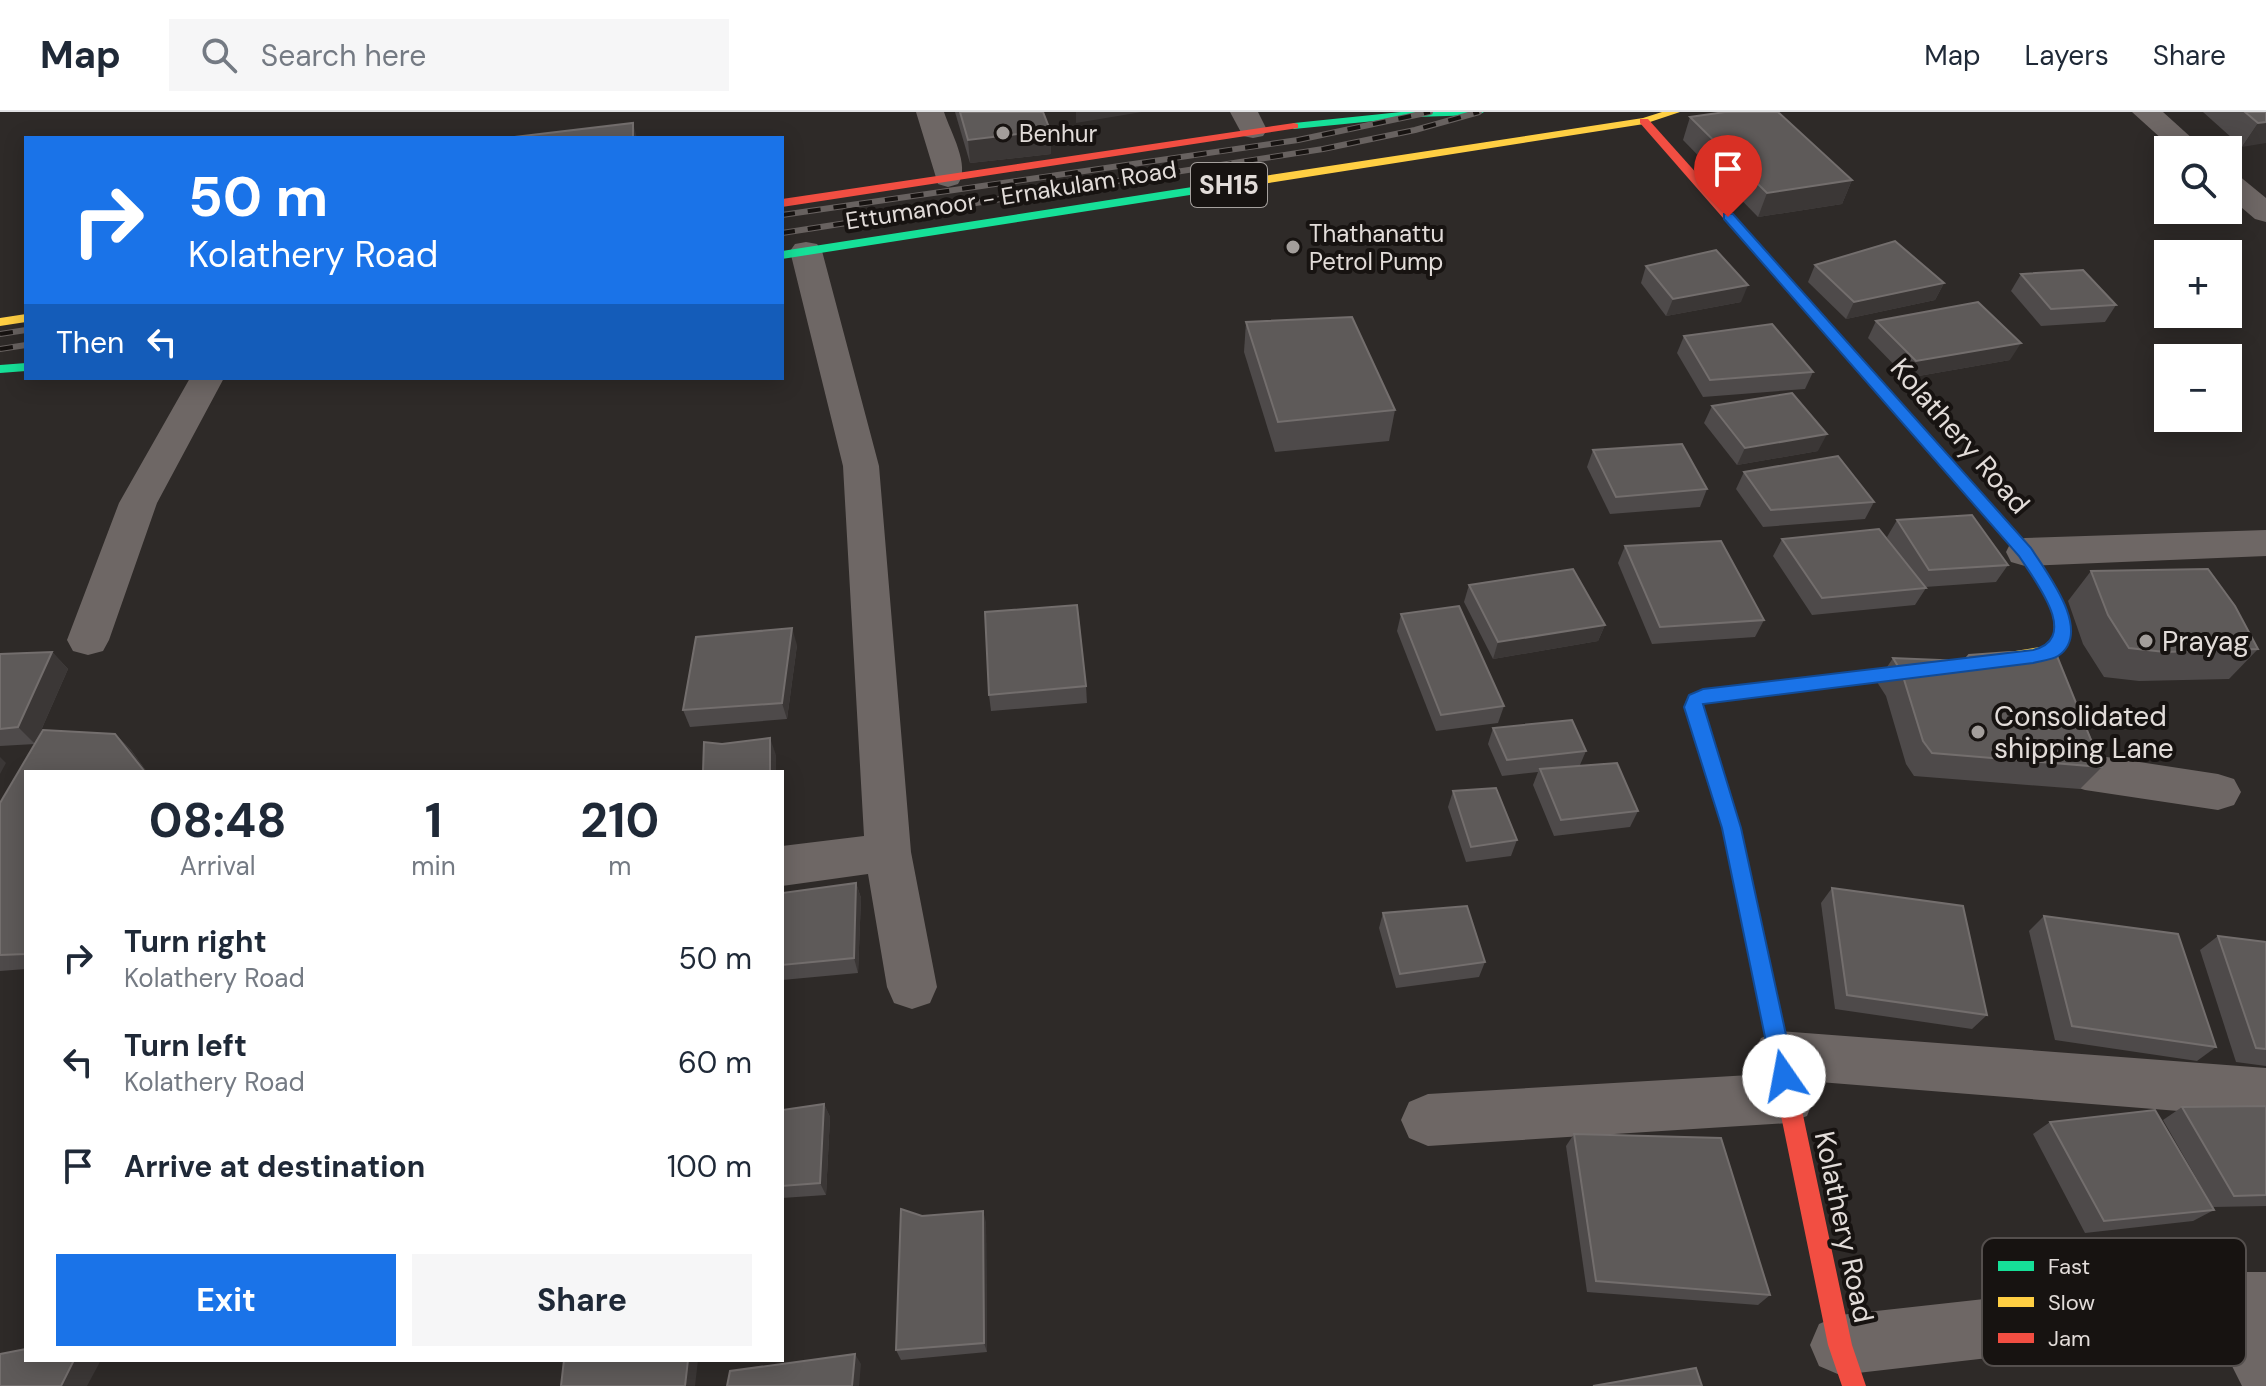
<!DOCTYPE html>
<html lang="en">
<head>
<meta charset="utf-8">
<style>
	body { margin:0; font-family:"DM Sans",sans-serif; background:#f6f6f7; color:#1f2937; height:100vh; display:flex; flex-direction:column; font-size:30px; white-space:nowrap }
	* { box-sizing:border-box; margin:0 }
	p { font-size:26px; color:#747a83 }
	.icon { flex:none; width:44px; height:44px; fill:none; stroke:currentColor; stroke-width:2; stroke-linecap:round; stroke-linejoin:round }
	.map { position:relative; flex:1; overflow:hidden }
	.details { position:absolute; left:24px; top:658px; width:760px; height:592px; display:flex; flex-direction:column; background:#fff; border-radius:0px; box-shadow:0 4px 20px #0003 }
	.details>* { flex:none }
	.banner { position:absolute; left:24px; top:24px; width:760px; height:244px; border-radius:0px; box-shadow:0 4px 20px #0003; background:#1a73e8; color:#fff; overflow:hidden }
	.tools { position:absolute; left:2154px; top:24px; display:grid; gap:16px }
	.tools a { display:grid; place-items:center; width:88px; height:88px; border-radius:0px; background:#fff; box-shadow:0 4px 20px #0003; font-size:40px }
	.pin { position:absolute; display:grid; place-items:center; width:68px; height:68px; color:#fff; margin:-82px -34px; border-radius:50% 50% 50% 0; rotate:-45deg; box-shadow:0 0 8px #0007 }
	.pin .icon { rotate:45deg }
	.me { position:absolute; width:88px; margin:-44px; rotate:348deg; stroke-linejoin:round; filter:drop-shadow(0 0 6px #0008) }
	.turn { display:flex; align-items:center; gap:28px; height:168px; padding:0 32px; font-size:36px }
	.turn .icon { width:104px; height:104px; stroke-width:2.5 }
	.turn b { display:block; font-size:56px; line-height:68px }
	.then { display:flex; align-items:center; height:76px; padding:0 32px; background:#0003; gap:16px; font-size:30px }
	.eta { display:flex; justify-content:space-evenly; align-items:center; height:136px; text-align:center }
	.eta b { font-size:48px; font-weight:700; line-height:56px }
	.cta { display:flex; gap:16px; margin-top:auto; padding:16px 32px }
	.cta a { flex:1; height:92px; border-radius:0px; background:#1a73e8; color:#fff; font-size:32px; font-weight:700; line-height:92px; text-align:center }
	.cta a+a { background:#f6f6f7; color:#1f2937 }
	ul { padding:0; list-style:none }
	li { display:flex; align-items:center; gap:24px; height:104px; padding:0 32px }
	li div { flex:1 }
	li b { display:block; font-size:30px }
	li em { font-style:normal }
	header { display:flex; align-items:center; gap:48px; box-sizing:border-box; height:112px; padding:0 40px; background:#fff; border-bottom:2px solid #e0e1e3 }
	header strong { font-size:38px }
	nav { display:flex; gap:44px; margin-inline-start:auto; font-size:28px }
	.search { width:560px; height:72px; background:#f6f6f7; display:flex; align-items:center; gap:20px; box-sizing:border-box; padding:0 28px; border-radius:0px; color:#747a83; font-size:30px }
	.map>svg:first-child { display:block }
</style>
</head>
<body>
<header>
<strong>Map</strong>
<div class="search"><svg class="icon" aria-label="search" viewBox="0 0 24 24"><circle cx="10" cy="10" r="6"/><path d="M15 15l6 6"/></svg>Search here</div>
<nav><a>Map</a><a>Layers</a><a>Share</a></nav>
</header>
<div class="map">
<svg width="2266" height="1274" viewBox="0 0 2266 1274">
	<rect width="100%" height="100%" fill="#2e2a28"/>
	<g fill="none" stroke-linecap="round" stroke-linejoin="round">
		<g fill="#6e6765" fill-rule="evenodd">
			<path d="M916,0H944C950,19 971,54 958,72L948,75L938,72Z"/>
			<polygon points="1230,0 1258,0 1267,18 1263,24 1253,26 1243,24"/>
			<polygon points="2132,0 2163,0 2205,38 2174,38"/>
			<polygon points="2228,60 2238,63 2266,86 2266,110 2255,107 2228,84"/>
			<polygon points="806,130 817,132 822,139 879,354 911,740 937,875 930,891 912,897 894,891 887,875 868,762 782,774 782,734 864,724 843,354 790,139 795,132"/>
			<polygon points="190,266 224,266 157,391 109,528 103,539 88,543 73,539 67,528 119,391"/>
			<polygon points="2266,418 2266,444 2025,454 2011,450 2006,440 2011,430 2025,426"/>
			<polygon points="2065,599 2080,604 2100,644 2218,662 2234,667 2241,680 2234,693 2218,698 2085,678 2069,673 2043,616 2050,604"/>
			<polygon points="1779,919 2266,956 2266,1006 1807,969 1814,986 1807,1004 1788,1011 1428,1034 1409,1026 1401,1008 1409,990 1428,982 1767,962 1761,960 1753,943 1761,926"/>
			<polygon points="2230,1160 2266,1160 2266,1274 2242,1274 2215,1220 1840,1263 1819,1254 1810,1233 1819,1212 1840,1203"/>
		</g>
		<g fill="#16e098" fill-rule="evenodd">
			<polygon points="1401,0 1484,0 1478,3 1415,5 1294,17 1288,14 1294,11"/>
			<polygon points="1205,73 1211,77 1209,80 782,147 782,139"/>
			<polygon points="26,251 26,259 0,261 0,253"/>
			<path d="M1952,549L1961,555L1952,561L1703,592L1740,716L1800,989L1797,996L1789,999L1781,996L1778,989L1722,716L1684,595C1687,584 1692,581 1703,577Z"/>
		</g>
		<g fill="#ffcf43" fill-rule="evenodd">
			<polygon points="1662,0 1680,0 1644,12 1205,81 1199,77 1205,73 1643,6"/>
			<path d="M1805,187L1810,188L2031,436C2050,467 2090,512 2057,544L1952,561L1946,560L1943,555L1946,550L1952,549L2046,534C2070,511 2033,466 2019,444L1800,194L1798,191Z"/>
			<polygon points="26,202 26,210 0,214 0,206"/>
		</g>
		<g fill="#f24e42" fill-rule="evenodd">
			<polygon points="1640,7 1648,7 1810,188 1810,194 1800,194 1640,11"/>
			<polygon points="1294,11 1298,12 1298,16 782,95 782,87"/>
			<polygon points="1789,979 1797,982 1800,989 1852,1233 1866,1274 1842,1274 1828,1233 1778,989 1781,982"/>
		</g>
		<g stroke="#686260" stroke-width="6">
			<g id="rail">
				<polyline points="782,103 1298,28 1430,0"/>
				<polyline points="782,121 1323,37 1415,18 1479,0"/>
				<polyline points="0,222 26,218"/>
				<polyline points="0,237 26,233"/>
			</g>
		</g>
		<use href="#rail" stroke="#171311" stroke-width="4" stroke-dasharray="13" stroke-linecap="butt"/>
	</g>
	<g fill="#4e4a4a">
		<polygon points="955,0 1043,0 1050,18 1051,42 970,51"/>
		<polygon points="2203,0 2266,0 2242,35"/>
		<polygon points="1690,5 1852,68 1842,92 1758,105 1683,28"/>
		<polygon points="1815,153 1944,171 1935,188 1846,207 1808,170"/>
		<polygon points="1646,154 1741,190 1666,204 1641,171"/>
		<polygon points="2021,162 2116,193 2105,210 2041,214 2011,179"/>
		<polygon points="1876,209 2010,248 1907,266 1868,226"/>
		<polygon points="1246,210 1395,298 1389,329 1275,340 1244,240"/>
		<polygon points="1684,224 1813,260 1805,277 1703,285 1677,241"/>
		<polygon points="1712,294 1818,339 1737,353 1704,311"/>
		<polygon points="1593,338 1707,377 1700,395 1610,402 1587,355"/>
		<polygon points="1744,360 1874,390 1865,407 1763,415 1736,377"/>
		<polygon points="1897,408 2008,453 1996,470 1925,475 1926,476 1915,493 1812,503 1773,444 1782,427 1891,432 1887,425"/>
		<polygon points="1625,434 1764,508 1755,525 1652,532 1618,451"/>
		<polygon points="2091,459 2258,537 2229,567 2139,569 2104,565 2083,532 2068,489"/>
		<polygon points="1469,473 1605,513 1598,529 1493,547 1464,490"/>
		<polygon points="1401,502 1504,594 1498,611 1436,619 1397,519"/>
		<polygon points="797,533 787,607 690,615 683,598"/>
		<polygon points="52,540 68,557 35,632 0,634 0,542"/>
		<polygon points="1893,546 2102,655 2080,677 1914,664 1906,652 1886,584 1877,570"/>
		<polygon points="1086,574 1087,591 991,599 989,583"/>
		<polygon points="1493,616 1586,639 1580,653 1638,699 1630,715 1554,724 1533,673 1538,660 1502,664 1488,632"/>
		<polygon points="43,618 115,622 131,638 147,660 26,660 26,857 0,859 0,691"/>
		<polygon points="1453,679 1517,728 1511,744 1466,750 1448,695"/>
		<polygon points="856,771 861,786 858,861 782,868 782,781"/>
		<polygon points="1832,776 1987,903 1972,917 1835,897 1821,791"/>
		<polygon points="1383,801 1485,850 1479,865 1396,876 1379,816"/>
		<polygon points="2044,804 2216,935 2197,949 2055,928 2029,819"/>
		<polygon points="2218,824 2266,830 2266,954 2236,950 2200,838"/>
		<polygon points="824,992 830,1005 826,1083 782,1086 782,998"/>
		<polygon points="2266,994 2266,1094 2213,1095 2163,1008 2182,995"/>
		<polygon points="2050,1010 2214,1098 2193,1109 2085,1121 2033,1022"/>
		<polygon points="1574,1022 1770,1183 1758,1193 1587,1180 1566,1034"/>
		<polygon points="922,1104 986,1110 987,1240 901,1248 896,1238"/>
	</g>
	<g fill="#3b3736">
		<polygon points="1076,0 1142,0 1076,11"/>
		<polygon points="2266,10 2266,31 2242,35 2258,11"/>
		<polygon points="633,11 637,26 633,26"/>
		<polygon points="1050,18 1051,42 970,51 968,28"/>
		<polygon points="1852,68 1842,92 1758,105 1767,81"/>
		<polygon points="1944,171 1935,188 1846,207 1854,190"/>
		<polygon points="1748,173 1741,190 1666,204 1673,187"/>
		<polygon points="2021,231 2010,248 1907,266 1916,249"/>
		<polygon points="1827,322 1818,339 1737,353 1745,336"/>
		<polygon points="1605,513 1598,529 1493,547 1498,530"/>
		<polygon points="792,516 797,533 787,607 782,591"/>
		<polygon points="52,540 68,557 35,632 18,615"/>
		<polygon points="115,622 131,638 147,660 145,660"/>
		<polygon points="770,626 776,643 776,660 770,660"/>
		<polygon points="0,645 6,651 0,662"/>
		<polygon points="856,771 861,786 858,861 854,846"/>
		<polygon points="824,992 830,1005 826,1083 820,1071"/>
		<polygon points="983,1099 986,1110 987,1240 984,1231"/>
		<polygon points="855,1242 861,1252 859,1274 852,1274"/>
		<polygon points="74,1248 101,1248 87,1274 61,1274"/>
		<polygon points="688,1248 698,1248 695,1274 685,1274"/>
	</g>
	<g fill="#5e5a59" stroke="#736e6d" stroke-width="2">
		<polygon points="960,0 1043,0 1050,18 968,28"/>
		<polygon points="1725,0 1778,0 1852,68 1767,81 1690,5"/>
		<polygon points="2245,0 2266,0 2266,10 2258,11"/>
		<polygon points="633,11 633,26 506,26"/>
		<polygon points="1895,129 1944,171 1854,190 1815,153"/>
		<polygon points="1716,138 1748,173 1673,187 1646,154"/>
		<polygon points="2083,158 2116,193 2051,197 2021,162"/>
		<polygon points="1978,190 2021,231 1916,249 1876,209"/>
		<polygon points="1352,205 1395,298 1278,310 1246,210"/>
		<polygon points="1772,212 1813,260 1710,268 1684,224"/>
		<polygon points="1792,281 1827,322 1745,336 1712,294"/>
		<polygon points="1682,332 1707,377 1616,385 1593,338"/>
		<polygon points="1838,344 1874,390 1771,398 1744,360"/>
		<polygon points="1972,403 2008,453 1929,458 1897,408"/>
		<polygon points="1879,417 1926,476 1822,486 1782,427"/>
		<polygon points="1721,429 1764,508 1660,515 1625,434"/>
		<polygon points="1573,457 1605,513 1498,530 1469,473"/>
		<polygon points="2208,457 2235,494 2258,537 2165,540 2129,536 2108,503 2091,459"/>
		<polygon points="1077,493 1086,574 989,583 985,500"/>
		<polygon points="1459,494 1504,594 1441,603 1401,502"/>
		<polygon points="792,516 782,591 683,598 696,525"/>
		<polygon points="52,540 18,615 0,617 0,542"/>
		<polygon points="2010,540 2057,544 2102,655 1932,641 1923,629 1902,561 1893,546 1964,549 1969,543"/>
		<polygon points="1572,608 1586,639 1507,648 1493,616"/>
		<polygon points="43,618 115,622 145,660 26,660 26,842 0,843 0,691"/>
		<polygon points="770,626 770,660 703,660 704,630 722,632"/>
		<polygon points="1617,651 1638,699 1561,708 1540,657"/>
		<polygon points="1496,676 1517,728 1471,735 1453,679"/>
		<polygon points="856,771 854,846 782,853 782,781"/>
		<polygon points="1832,776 1963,794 1987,903 1847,883"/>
		<polygon points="1467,794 1485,850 1400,862 1383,801"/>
		<polygon points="2044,804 2178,822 2216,935 2072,914"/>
		<polygon points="2218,824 2266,830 2266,937 2256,936"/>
		<polygon points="824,992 820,1071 782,1074 782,998"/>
		<polygon points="2266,994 2266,1083 2234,1084 2182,995"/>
		<polygon points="2155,998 2214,1098 2104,1109 2050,1010"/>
		<polygon points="1574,1022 1721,1026 1770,1183 1596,1169"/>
		<polygon points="901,1097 922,1104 983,1099 984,1231 896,1238"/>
		<polygon points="26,1237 26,1248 74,1248 61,1274 0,1274 0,1242"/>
		<polygon points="855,1242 852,1274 727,1274 730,1259"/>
		<polygon points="564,1248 688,1248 685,1274 561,1274"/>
		<polygon points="1696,1256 1702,1274 1593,1274"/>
	</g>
	<path fill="#1a73e8" stroke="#114b97" stroke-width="2" d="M1724,102H1733L2031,436C2046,460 2094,520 2058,544C2052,548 2040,549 2033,551L1703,592L1741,716L1795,964L1791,971L1784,974L1776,971L1773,964L1722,716L1684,595L1689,583L1703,577L2033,538C2081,526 2035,469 2019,444L1724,107Z"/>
	<g fill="#a39e9b" stroke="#171311" stroke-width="3">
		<circle cx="1003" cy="21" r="8"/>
		<circle cx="1293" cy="135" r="8"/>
		<circle cx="2146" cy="529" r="8"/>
		<circle cx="1978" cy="620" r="8"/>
	</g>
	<g text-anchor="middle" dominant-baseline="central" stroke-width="8" stroke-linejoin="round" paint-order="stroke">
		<g font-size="24" fill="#e2dcd9" stroke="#171311" text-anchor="start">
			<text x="1019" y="21">Benhur</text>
			<text x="1309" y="121">Thathanattu<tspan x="1309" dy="28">Petrol Pump</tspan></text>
		</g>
		<g font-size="24" fill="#e2dcd9" stroke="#171311">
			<text transform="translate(1011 83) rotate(-9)">Ettumanoor - Ernakulam Road</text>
		</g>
		<rect fill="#171311" stroke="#a5a09d" stroke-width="2" x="1191" y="51" width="76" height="44" rx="6"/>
		<g font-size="26" font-weight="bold" fill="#e2dcd9">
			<text x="1229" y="73">SH15</text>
		</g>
		<g font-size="28" fill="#e2dcd9" stroke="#171311">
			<text transform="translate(1960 324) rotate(49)">Kolathery Road</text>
			<text transform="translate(1844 1115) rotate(78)">Kolathery Road</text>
		</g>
		<g font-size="28" fill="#e2dcd9" stroke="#171311" text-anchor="start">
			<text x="2162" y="529">Prayag</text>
			<text x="1994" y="604">Consolidated<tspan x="1994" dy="32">shipping Lane</tspan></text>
		</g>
	</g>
	<rect x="1982" y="1126" width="264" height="128" rx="12" fill="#171311" stroke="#544f4d" stroke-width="2"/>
	<rect x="1998" y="1149" width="36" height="10" fill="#16e098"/>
	<rect x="1998" y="1185" width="36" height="10" fill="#ffcf43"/>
	<rect x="1998" y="1221" width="36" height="10" fill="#f24e42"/>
	<g font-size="22" fill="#e2dcd9">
		<text x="2048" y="1162">Fast</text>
		<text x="2048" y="1198">Slow</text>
		<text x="2048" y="1234">Jam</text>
	</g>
</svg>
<div class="tools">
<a><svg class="icon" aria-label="search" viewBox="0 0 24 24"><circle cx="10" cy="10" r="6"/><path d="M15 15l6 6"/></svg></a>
<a>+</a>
<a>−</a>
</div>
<div class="pin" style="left:1728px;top:105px;background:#d93025"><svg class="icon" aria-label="arrive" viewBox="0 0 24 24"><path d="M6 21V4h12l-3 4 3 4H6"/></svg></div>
<svg class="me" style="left:1784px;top:964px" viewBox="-20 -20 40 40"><circle r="19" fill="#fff"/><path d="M0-13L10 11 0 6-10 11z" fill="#1a73e8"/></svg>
<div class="banner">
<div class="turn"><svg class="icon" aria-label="right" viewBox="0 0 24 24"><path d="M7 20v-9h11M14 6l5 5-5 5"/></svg><div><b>50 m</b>Kolathery Road</div></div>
<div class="then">Then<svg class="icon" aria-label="left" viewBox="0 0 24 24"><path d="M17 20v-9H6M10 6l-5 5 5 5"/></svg></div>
</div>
<section class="details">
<div class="eta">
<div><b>08:48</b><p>Arrival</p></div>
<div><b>1</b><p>min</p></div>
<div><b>210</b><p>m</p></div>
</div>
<ul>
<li><svg class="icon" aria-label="right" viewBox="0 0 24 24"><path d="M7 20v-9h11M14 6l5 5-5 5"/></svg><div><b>Turn right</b><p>Kolathery Road</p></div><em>50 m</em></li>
<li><svg class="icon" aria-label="left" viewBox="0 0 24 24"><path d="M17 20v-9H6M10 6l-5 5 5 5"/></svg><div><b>Turn left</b><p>Kolathery Road</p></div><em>60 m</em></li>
<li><svg class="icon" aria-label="arrive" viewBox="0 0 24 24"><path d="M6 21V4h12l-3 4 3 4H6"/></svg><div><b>Arrive at destination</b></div><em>100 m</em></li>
</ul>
<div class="cta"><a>Exit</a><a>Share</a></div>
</section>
</div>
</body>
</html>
